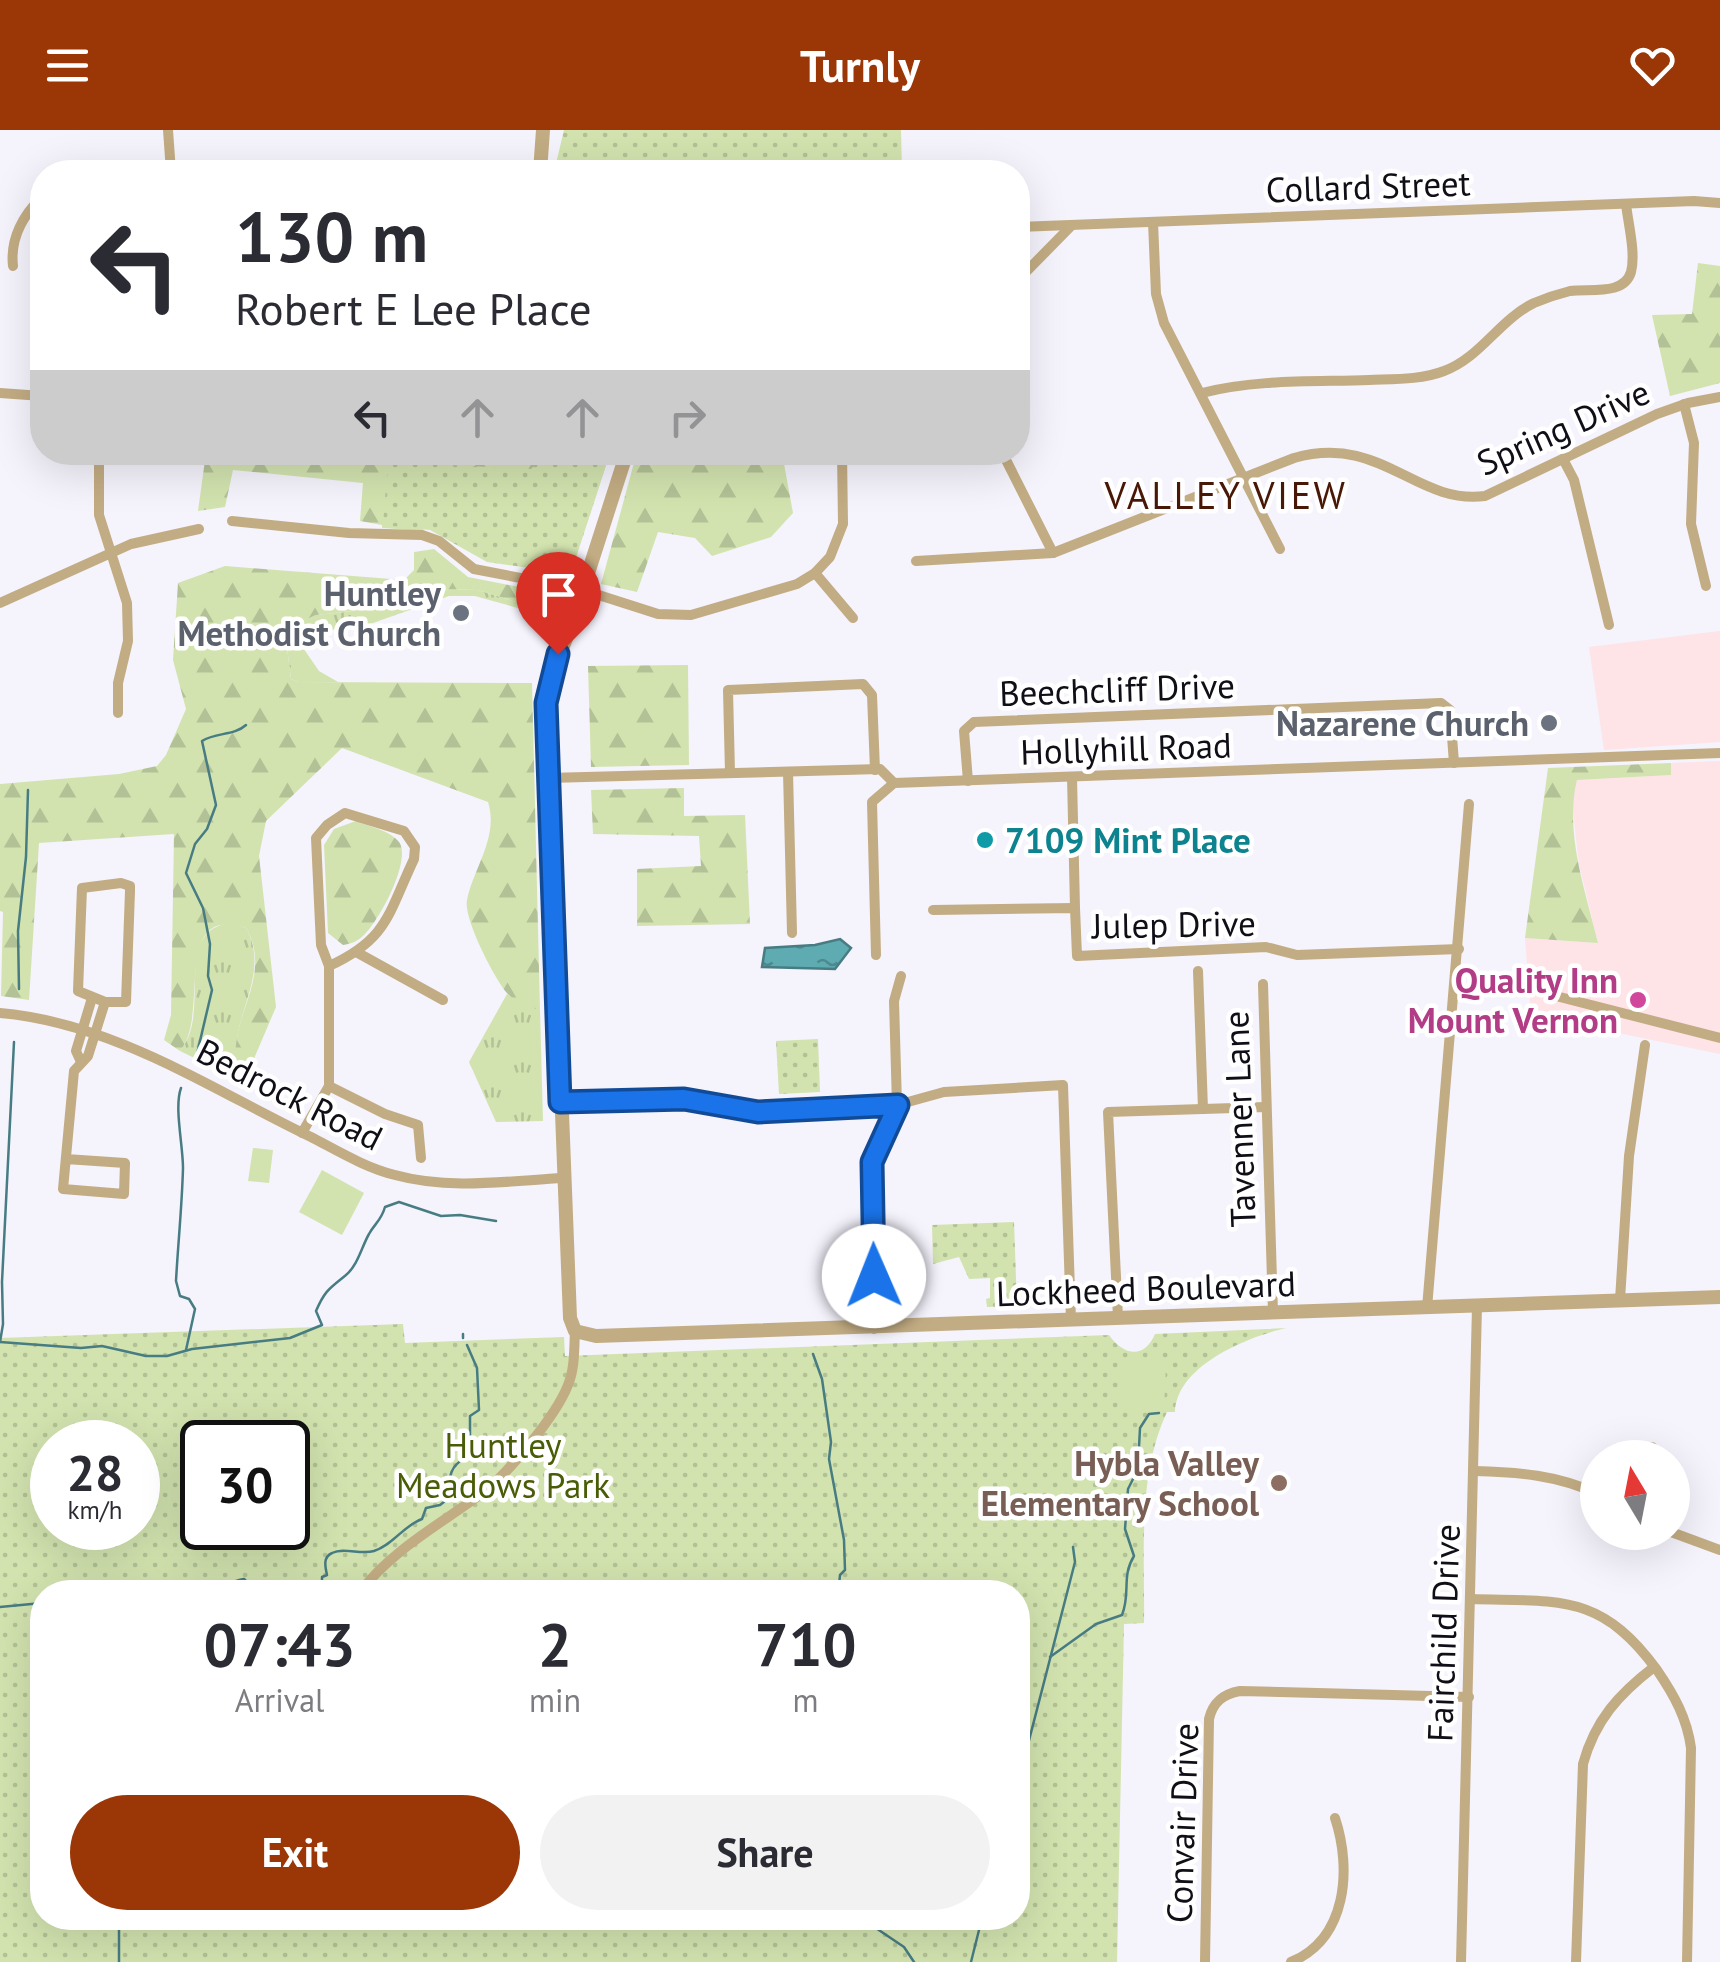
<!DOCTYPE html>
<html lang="en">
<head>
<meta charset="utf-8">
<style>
	body { margin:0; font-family:"PT Sans",sans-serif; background:#f2f2f3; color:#2b2b33; height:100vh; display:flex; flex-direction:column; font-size:38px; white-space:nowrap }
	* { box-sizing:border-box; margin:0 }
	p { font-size:32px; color:#7c7c81 }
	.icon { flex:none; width:55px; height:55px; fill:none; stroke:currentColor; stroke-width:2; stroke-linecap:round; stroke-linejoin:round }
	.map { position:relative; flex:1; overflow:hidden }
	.details { position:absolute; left:30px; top:1450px; width:1000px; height:350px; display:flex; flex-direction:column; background:#fff; border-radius:40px; box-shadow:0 10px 40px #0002 }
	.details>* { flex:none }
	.guide { position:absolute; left:30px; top:30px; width:1000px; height:305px; border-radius:40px; box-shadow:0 10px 40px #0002; background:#fff; color:#2b2b33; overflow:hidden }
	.needle { width:65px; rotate:350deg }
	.tools { position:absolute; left:1580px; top:1310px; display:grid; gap:20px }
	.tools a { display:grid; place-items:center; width:110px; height:110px; border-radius:50%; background:#fff; box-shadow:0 10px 40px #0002; font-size:50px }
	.speed { position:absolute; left:30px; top:1290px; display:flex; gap:20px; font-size:50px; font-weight:700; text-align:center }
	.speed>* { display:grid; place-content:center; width:130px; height:130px; border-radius:50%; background:#fff; box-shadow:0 10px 40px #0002; line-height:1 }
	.speed small { font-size:25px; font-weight:400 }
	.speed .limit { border:5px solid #111; border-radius:15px; background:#fff; color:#111 }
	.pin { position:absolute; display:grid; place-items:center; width:85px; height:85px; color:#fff; margin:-102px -42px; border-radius:50% 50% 50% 0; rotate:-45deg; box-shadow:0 0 10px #0007 }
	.pin .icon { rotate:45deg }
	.me { position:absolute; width:110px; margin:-55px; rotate:359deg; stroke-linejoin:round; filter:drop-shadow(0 0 8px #0008) }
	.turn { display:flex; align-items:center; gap:35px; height:210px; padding:0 40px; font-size:45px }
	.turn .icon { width:130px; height:130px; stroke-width:2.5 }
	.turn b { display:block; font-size:70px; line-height:85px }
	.lanes { display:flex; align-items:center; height:95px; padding:0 40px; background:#0003; justify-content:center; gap:50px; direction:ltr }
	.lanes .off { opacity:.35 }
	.eta { display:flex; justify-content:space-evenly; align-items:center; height:170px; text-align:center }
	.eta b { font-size:60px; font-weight:800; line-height:70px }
	.primary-button { display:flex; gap:20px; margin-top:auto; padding:20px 40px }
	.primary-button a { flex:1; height:115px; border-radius:60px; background:#9b3607; color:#fff; font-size:40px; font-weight:800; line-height:115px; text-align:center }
	.primary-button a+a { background:#f2f2f3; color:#2b2b33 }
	header { display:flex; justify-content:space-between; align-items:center; height:130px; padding:0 40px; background:#9b3607; color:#fff; font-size:45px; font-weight:800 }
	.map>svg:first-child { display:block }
</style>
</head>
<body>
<header><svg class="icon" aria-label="menu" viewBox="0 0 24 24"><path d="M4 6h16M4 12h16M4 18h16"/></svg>Turnly<svg class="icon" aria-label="heart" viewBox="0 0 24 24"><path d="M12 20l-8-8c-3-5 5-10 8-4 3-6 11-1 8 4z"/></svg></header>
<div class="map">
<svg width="1720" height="1832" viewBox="0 0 1720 1832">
	<defs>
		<pattern id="grass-tufts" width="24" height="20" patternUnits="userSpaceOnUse" patternTransform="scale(2.5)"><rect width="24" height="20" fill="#d2e3af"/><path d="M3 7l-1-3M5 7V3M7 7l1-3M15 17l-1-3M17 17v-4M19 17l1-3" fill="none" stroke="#b3c296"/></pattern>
		<pattern id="forest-firs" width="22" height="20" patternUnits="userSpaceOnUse" patternTransform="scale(2.5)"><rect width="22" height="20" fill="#d2e3af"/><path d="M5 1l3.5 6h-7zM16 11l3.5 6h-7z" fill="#b3c296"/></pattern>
		<pattern id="park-dots" width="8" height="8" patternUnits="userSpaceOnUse" patternTransform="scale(2.5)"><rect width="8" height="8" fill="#d2e3af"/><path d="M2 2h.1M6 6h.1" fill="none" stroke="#b3c296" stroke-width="1.8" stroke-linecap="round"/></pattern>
		<pattern id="water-ripples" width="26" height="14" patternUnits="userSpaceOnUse" patternTransform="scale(2.5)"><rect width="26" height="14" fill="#5fabb2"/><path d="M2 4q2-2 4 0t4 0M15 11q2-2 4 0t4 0" fill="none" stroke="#4d8a90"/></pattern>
	</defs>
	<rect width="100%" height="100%" fill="#f5f3fc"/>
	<g fill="#fee3e7">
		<polygon points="1720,501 1720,612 1604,620 1589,517"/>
		<polygon points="1720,631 1720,924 1531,885 1525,808 1598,813 1579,734 1572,674 1577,650 1670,645 1671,633"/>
	</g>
	<g fill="url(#grass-tufts)">
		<polygon points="438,459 478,460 551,483 532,482 475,466 449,466 373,493 301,505 299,512 319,541 338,552 298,552 291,549 286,510 292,495 316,485 381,478"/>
		<path d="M230,793L246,798C276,851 215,901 244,952L180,921C213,882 171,801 230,793Z"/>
		<polygon points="507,864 540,880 543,991 496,992 469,932"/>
	</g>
	<g fill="url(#forest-firs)">
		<polygon points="1698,133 1720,136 1720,253 1670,266 1652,185 1692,184"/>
		<polygon points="497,322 502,326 506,322 610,323 585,399 422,394 424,401 382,398 382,395 360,391 363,353 233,340 225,377 198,381 206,323"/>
		<polygon points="637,322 782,323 793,383 771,407 712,426 695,408 658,402 637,462 601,454"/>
		<path d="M434,419L468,447L550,463L558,468L551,483L478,460L438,459L381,478L316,485L291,496L286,510L291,549L298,552L532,553L540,880C529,878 514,871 506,862C494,847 463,788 467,770C474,737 499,707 488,672L342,618L266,691L259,726L276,877L244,952C214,899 278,853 246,798C170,773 211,885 180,921L164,910L171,885L174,704L39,713L29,870L1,866L3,782L0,781V654L119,644L157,636L166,625L186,579L173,530L178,453L225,436L404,450L414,440V422Z"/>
		<polygon points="688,535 689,635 591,637 588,536"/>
		<path d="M1671,633V645L1577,650C1564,702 1586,762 1598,813L1525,808L1548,638Z"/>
		<polygon points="684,658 684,686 745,685 750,794 637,796 637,739 701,736 699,706 593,704 591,660"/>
		<path d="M356,691C368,696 391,701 399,712C412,730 379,791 364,805C358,811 351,814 343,815L328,803L324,715L334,699Z"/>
	</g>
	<g fill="url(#park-dots)" fill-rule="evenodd">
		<polygon points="564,0 901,0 902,42 554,42"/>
		<polygon points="548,322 610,323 572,440 567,443 487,432 430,400 383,395 388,332 531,339"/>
		<polygon points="818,909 820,962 779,964 776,911"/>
		<polygon points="1014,1092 1017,1176 987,1177 986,1169 990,1168 990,1148 969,1149 959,1127 933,1134 932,1095"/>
		<path d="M403,1194L405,1213L564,1207L565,1226L1109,1205C1123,1225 1144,1230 1155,1204L1286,1198C1248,1207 1177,1235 1175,1282H1167C1137,1346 1145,1423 1144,1493L1124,1494L1117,1832H0V1208ZM52,1312H138V1398H52ZM202,1312H288V1398H202ZM42,1462H1018V1788H42Z"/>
	</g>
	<g fill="#d2e3af">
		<polygon points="253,1018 273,1020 269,1053 248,1051"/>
		<polygon points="322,1040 364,1063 342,1105 299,1082"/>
		<polygon points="1122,1230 1166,1232 1164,1281 1120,1280"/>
	</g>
	<polygon fill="url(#water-ripples)" stroke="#477c83" stroke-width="2.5" points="840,809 851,818 835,839 762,837 765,818 815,815"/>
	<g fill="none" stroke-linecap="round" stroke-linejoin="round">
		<g stroke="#477c83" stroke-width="2.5">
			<polyline points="19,859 18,801 26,727 28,660"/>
			<path d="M196,928L212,860L208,846L210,814L203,778L186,743L195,714L207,699L216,675L202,611C216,602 234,606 246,595"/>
			<path d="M181,958C174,977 183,1015 183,1038C182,1076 178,1114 176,1151L180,1166L189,1169L195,1179L186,1220"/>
			<polyline points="463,1204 463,1208"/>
			<path d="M0,1212L81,1218L102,1216L146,1226H167L192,1219L290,1208L322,1195L316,1181C325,1160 330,1158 346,1145C358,1135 362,1116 369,1104C375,1093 381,1091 385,1077L399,1072L441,1086L460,1085L496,1091"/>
			<polyline points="0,1212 3,1194 2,1152 14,912"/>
			<polyline points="813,1224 822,1249 831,1312 829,1329 844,1410 845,1440 840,1445 839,1455 829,1458 826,1462"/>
			<path d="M209,1462C221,1460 230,1451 244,1449L254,1459L260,1460L317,1458L322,1455V1447L327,1445C325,1436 323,1427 332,1423C344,1417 361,1425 374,1421C393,1415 403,1396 422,1389L426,1378L440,1375L449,1368C450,1350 447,1338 465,1328L470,1309V1286L479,1280L477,1238L467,1215"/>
			<polyline points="0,1477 42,1473"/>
			<path d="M1050,1527L1096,1494L1122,1485C1131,1463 1121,1447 1134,1426L1125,1399L1128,1359L1134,1347L1133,1330L1139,1317L1140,1298L1149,1284L1159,1283"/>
			<polyline points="1018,1653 1075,1432 1073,1417"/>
			<polyline points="119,1788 119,1832"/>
			<polyline points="861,1788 904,1817 914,1832"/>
			<polyline points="971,1832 982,1788"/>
		</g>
		<g stroke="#c2ac83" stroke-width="10">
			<polyline points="168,0 171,42"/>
			<polyline points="85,42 119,38 171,41"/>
			<polyline points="1153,92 1156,164 1164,193 1280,419"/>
			<polyline points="1018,97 1694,71 1720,73"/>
			<path d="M13,136C10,109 23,85 42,67"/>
			<polyline points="1018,150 1072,95"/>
			<polyline points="0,263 42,266"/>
			<path d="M1202,263C1256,249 1314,252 1369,250C1393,249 1421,250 1444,241C1480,228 1499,190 1534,173C1546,168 1558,164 1570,161C1589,158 1624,166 1631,142C1636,123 1628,93 1626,74"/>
			<polyline points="1684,274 1694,313 1691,394 1706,456"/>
			<polyline points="99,322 99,385 127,473 128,511 118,553 118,583"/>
			<polyline points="1002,322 1053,423"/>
			<polyline points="1563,329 1574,350 1609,495"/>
			<polyline points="232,391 349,403 422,405 439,411 474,439 583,460 658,484 691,485 797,454 815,443 830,427 843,394 842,322"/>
			<path d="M916,431L1053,423L1294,328C1381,303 1415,375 1485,366L1657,284L1688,273L1720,267"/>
			<polyline points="815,443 853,488"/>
			<polyline points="0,473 131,414 199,399"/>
			<polyline points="788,642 792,803"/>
			<polyline points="730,643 728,560 863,554 872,565 875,640"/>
			<polyline points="1072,647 1075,778"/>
			<polyline points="548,648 880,639 894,653"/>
			<polyline points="968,651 964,601 974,592 1441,573 1450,580 1454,633"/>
			<polyline points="894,653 1720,623"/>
			<polygon points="121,753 130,756 130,761 126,872 105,872 78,861 82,758"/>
			<polyline points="933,780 1075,778 1077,826 1266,817 1297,825 1459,819"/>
			<polyline points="358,823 443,870"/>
			<polyline points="876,825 872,672 894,653"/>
			<polyline points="1198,841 1203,979"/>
			<polyline points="1263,854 1273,1183"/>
			<polyline points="1552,865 1720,908"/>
			<path d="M0,883C114,893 211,959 311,1007C338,1021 366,1038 395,1045C449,1060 508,1051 563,1048"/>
			<polyline points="81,932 76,921 92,868"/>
			<polyline points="329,956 385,984 418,995 421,1028"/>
			<polyline points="560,972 683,969 758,982 897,975 944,962 1063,955 1071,1190"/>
			<path d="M302,1003L329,956V836L321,815L316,708L327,695L345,683L404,701L415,717L414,729C388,784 388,809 329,836"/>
			<polyline points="66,1029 125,1033 124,1064 63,1059 74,941 88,926 105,872"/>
			<polyline points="1620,1170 1629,1026 1645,915"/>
			<polyline points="1427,1178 1469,674"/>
			<polyline points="1118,1188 1108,982 1266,977"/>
			<polyline points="874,1199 873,1032 897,975 894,871 901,846"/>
			<polyline points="1652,1317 1652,1328"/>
			<path d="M1475,1341C1517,1342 1558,1345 1598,1364"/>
			<polyline points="1671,1402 1720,1420"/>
			<path d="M360,1462C392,1420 439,1395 481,1364C507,1345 556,1286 568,1255C575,1238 574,1219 575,1201"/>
			<path d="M1471,1469C1559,1472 1600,1462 1657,1540C1674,1565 1687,1588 1691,1618L1687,1832"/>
			<path d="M1205,1832L1209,1589C1213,1572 1223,1564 1240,1561L1469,1567"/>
			<path d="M1291,1832C1347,1809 1352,1739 1335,1688"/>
			<polyline points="1461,1832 1477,1176"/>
			<path d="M1576,1832L1583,1634C1595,1590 1619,1564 1654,1537"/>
		</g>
		<g stroke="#c2ac83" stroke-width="14">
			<polyline points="540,42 543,0"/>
			<polyline points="627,322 571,496 550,549 546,573 570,1188 575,1201 596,1206 1720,1167"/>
		</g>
	</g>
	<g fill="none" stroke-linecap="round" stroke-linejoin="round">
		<g stroke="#114b97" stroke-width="25">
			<polyline id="route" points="558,524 546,573 560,972 684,969 758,982 898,975 872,1032 874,1146"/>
		</g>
		<use href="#route" stroke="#1a73e8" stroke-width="18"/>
	</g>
	<g fill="#6b7280" stroke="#fff" stroke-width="4">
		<circle cx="461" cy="483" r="10"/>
		<circle cx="1549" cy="593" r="10"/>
	</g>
	<circle fill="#0f9aa8" stroke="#fff" stroke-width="4" cx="985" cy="710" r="10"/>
	<circle fill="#d1479c" stroke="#fff" stroke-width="4" cx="1638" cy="870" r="10"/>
	<circle fill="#8d6e63" stroke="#fff" stroke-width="4" cx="1279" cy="1353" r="10"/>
	<g text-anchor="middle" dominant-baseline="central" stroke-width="9" stroke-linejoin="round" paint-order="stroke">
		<g font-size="35" fill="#100e16" stroke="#fff">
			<text transform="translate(1368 56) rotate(-2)">Collard Street</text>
			<text transform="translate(1563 297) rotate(-24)">Spring Drive</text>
			<text transform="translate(1117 559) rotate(-2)">Beechcliff Drive</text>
			<text transform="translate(1126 618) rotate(-2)">Hollyhill Road</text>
			<text transform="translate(1174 794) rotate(-1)">Julep Drive</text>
			<text transform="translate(290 964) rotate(27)">Bedrock Road</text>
			<text transform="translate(1239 989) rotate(-92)">Tavenner Lane</text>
			<text transform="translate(1146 1158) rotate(-2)">Lockheed Boulevard</text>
			<text transform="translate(1443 1503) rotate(-88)">Fairchild Drive</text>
			<text transform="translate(1182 1693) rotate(-88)">Convair Drive</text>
		</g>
		<g font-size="35" font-weight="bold" fill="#5b616d" stroke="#fff" text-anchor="end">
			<text x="441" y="463">Huntley<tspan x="441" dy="40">Methodist Church</tspan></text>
			<text x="1529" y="593">Nazarene Church</text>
		</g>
		<g font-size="35" font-weight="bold" fill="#0d838f" stroke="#fff" text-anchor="start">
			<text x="1005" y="710">7109 Mint Place</text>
		</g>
		<g font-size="35" font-weight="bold" fill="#b23c85" stroke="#fff" text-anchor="end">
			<text x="1618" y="850">Quality Inn<tspan x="1618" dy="40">Mount Vernon</tspan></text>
		</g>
		<g font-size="35" fill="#495c06" stroke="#fff">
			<text x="503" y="1315">Huntley<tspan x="503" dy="40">Meadows Park</tspan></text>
		</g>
		<g font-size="35" font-weight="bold" fill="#785e54" stroke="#fff" text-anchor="end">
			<text x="1259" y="1333">Hybla Valley<tspan x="1259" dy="40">Elementary School</tspan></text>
		</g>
		<g font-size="38" letter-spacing="2.5" fill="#481705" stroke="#fff">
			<text x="1226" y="364">VALLEY VIEW</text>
		</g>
	</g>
</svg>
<div class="tools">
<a><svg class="needle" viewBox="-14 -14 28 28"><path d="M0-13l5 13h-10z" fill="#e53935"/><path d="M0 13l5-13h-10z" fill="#7c7c81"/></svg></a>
</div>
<div class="speed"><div>28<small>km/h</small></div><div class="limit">30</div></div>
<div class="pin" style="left:558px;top:524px;background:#d93025"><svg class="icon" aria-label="arrive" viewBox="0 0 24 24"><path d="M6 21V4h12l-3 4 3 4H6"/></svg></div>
<svg class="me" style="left:874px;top:1146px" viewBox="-20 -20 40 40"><circle r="19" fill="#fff"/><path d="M0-13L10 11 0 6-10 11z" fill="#1a73e8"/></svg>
<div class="guide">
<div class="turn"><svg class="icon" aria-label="left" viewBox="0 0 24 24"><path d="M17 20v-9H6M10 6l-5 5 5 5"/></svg><div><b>130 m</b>Robert E Lee Place</div></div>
<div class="lanes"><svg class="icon" aria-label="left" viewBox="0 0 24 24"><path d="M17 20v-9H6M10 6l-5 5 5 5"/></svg><svg class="icon off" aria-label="ahead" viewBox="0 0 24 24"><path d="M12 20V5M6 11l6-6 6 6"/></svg><svg class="icon off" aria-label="ahead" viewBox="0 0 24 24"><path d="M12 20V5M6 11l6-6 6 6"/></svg><svg class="icon off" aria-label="right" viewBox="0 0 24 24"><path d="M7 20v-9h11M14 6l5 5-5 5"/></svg></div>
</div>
<section class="details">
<div class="eta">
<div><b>07:43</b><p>Arrival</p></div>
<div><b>2</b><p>min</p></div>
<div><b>710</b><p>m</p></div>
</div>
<div class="primary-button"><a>Exit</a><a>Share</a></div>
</section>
</div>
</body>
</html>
